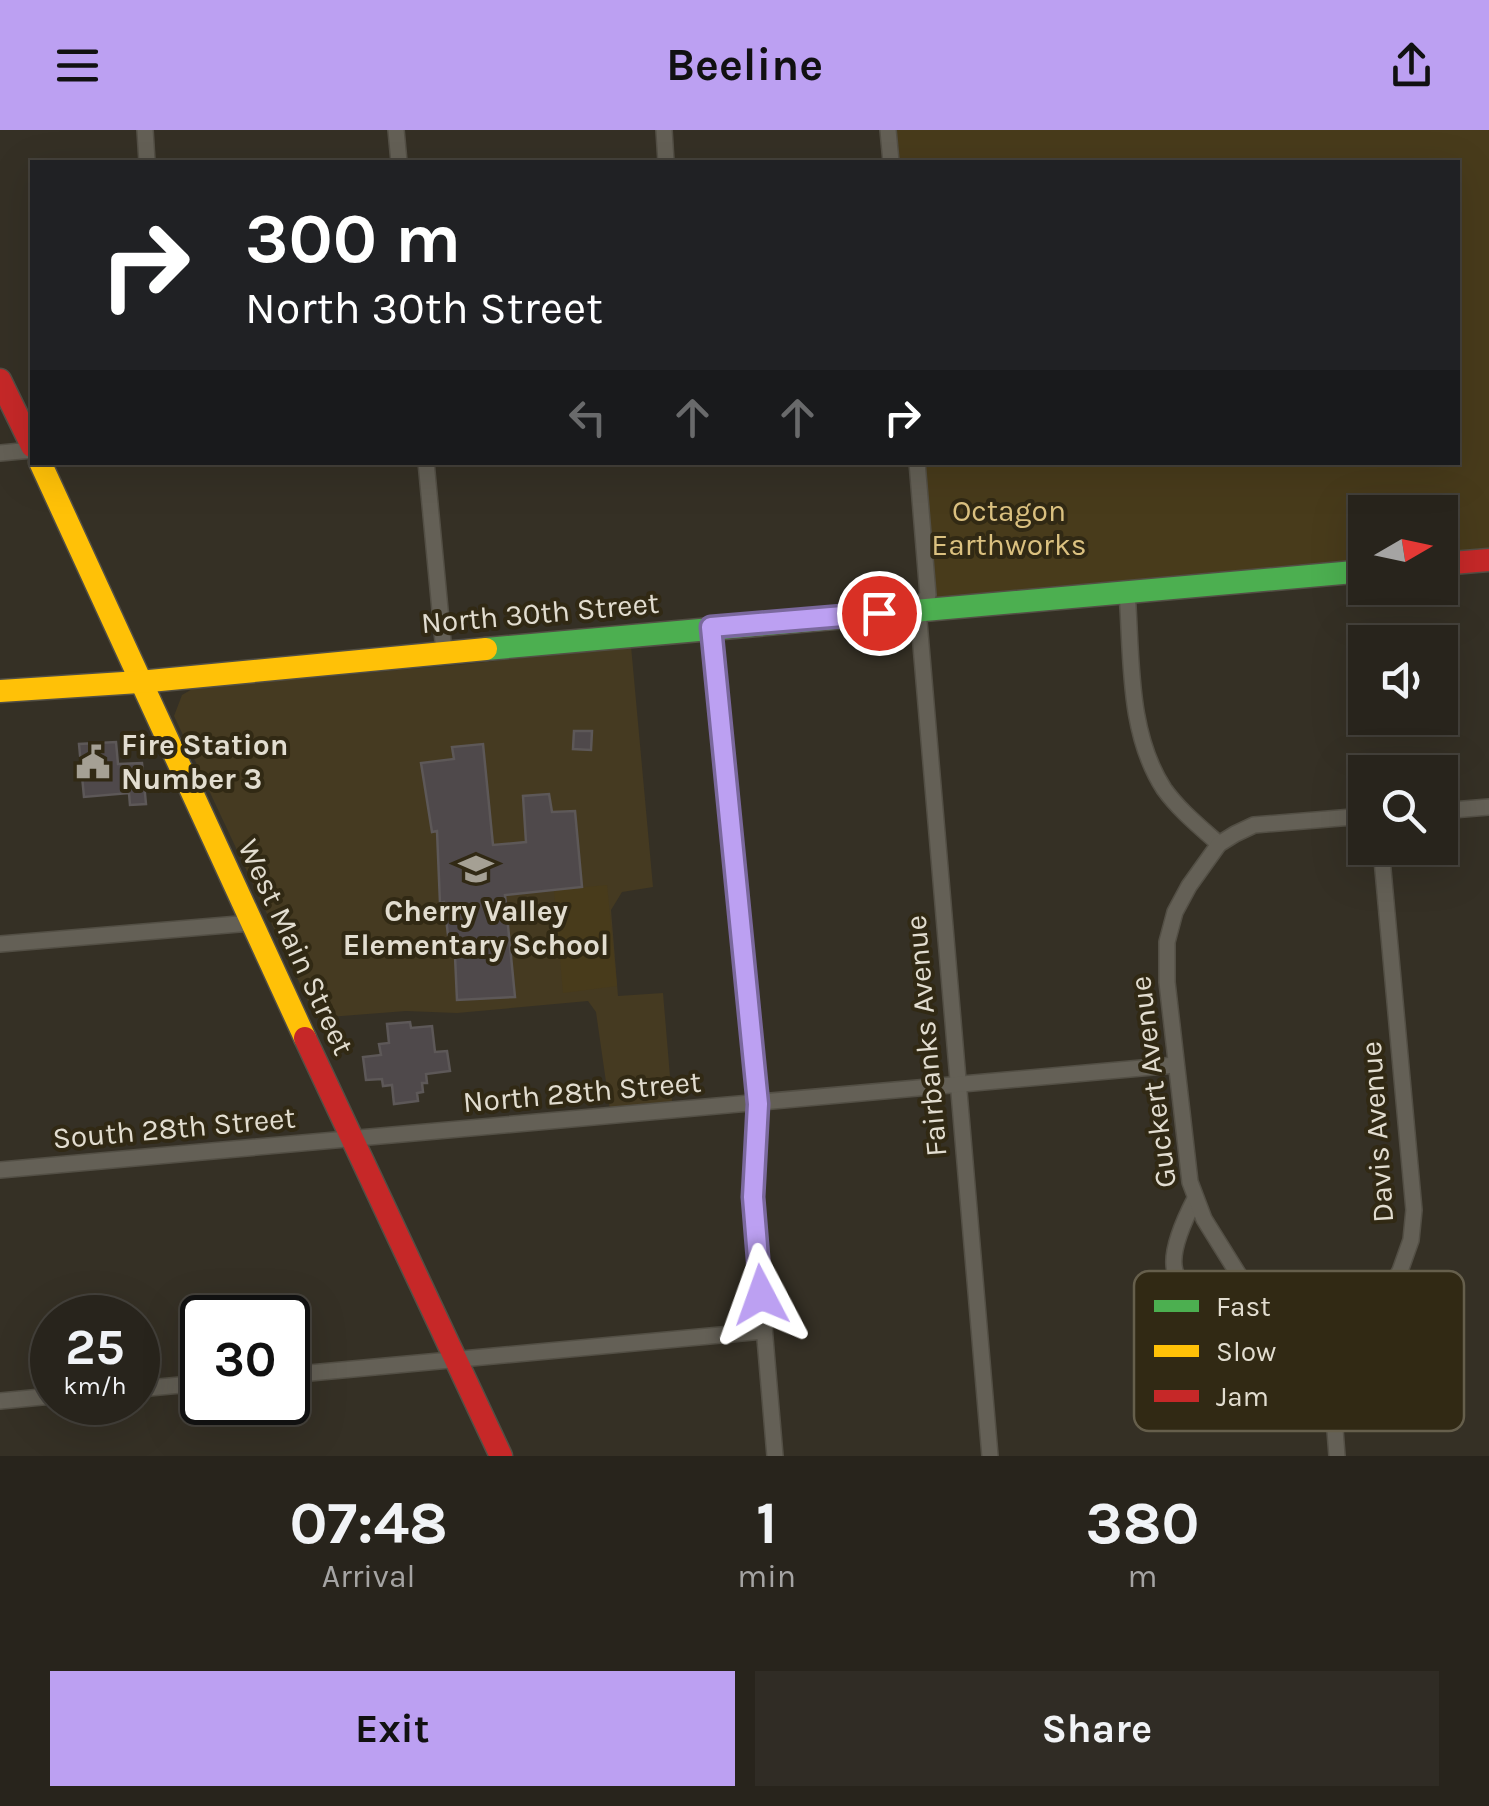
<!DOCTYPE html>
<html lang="en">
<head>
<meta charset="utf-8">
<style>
	body { margin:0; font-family:Karla,sans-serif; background:#302c25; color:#f1f3f6; height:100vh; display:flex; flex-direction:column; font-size:38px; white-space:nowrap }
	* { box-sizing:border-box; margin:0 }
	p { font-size:32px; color:#a5a4a3 }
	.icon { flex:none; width:55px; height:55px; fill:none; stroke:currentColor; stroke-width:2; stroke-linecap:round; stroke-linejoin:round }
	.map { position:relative; height:1326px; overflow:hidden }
	.drawer { display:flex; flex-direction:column; background:#28241c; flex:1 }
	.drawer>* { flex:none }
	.guide { position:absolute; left:30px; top:30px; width:1430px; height:305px; border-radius:0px; box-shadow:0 10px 40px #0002,0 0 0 2px #44413b; background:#202124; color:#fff; overflow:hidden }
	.needle { width:65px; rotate:81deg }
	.fabs { position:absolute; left:1348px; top:365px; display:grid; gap:20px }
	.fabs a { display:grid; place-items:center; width:110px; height:110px; border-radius:0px; background:#28241c; box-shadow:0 10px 40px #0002,0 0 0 2px #44413b; font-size:50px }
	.speed { position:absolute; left:30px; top:1165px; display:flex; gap:20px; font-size:50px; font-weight:700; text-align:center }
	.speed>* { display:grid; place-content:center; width:130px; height:130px; border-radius:50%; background:#28241c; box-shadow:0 10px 40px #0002,0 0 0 2px #44413b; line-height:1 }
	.speed small { font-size:25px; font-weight:400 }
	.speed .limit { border:5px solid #111; border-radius:15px; background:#fff; color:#111 }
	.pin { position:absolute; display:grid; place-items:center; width:85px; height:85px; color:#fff; margin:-42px; border:5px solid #fff; border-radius:50%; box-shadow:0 2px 10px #0007 }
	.me { position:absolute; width:110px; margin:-55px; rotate:356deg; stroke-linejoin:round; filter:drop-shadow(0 0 8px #0008) }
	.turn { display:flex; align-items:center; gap:35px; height:210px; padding:0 50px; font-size:45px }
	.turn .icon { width:130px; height:130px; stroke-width:2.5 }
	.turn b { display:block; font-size:70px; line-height:85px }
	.lanes { display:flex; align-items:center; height:95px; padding:0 50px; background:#0003; justify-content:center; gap:50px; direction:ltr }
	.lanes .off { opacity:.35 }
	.eta { display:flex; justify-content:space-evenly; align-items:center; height:170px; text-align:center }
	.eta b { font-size:60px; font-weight:700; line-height:70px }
	.cta { display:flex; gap:20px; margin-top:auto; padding:20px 50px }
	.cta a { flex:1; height:115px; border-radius:0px; background:#bca0f2; color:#111; font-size:40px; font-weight:700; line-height:115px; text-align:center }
	.cta a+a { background:#302c25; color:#f1f3f6 }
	header { display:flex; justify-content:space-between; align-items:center; height:130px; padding:0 50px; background:#bca0f2; color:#111; font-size:45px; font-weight:700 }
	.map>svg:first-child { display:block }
</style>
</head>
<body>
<header><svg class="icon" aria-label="menu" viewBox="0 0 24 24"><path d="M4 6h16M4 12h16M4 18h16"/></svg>Beeline<svg class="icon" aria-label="share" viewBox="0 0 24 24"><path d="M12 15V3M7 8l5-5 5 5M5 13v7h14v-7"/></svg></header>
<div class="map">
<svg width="1489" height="1326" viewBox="0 0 1489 1326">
	<rect width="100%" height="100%" fill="#353025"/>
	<polygon fill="#453a21" points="631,516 653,757 622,762 611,780 618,866 663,863 673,982 611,987 596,882 588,871 457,883 406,881 316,888 174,586 182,565 194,558 467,534"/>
	<g fill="#483b1b">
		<polygon points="893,0 1489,0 1489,428 1440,432 1440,382 1365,382 1365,438 937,471 924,333 1458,332 1458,32 896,32"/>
		<polygon points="607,755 617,856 563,863 554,760"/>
	</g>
	<g fill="#4f494b" stroke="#5d5858" stroke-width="2.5">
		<polygon points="574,601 592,601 591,620 573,619"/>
		<polygon points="116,612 118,634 142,633 146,674 130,675 129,663 84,667 79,614"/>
		<polygon points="483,614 493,715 526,712 523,666 549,664 552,682 575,681 582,757 505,765 515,867 457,870 454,804 448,805 444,772 440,773 437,701 432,702 421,633 454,629 452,617"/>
		<polygon points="410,892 411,898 432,896 435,922 447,921 450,941 426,944 427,953 422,953 423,962 417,963 418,971 394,974 392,955 383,956 382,949 366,950 363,927 381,925 379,914 389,913 387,894"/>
	</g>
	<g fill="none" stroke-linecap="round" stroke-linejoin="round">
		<g stroke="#534f45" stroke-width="18">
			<g id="street">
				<polyline points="145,0 147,32"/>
				<polyline points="396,0 399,32"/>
				<polyline points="664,0 666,32"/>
				<polyline points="888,0 891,32"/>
				<polyline points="0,323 32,320"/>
				<polyline points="426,332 444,522"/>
				<polyline points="917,332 928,465 918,480 990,1326"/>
				<path d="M1127,462C1132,527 1127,602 1164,659C1179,680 1200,697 1219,714"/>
				<polyline points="711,497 758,974 753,1067 775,1326"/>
				<polyline points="1440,681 1489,677"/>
				<polyline points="0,814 251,793"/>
				<polyline points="0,1040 1175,935"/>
				<path d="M1195,1069C1165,1127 1156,1176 1242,1150"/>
				<polyline points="1360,1215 1242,1150 1204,1089 1190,1052 1167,852 1167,812 1175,782 1189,756 1219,714 1235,704 1254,695 1365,686"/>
				<polyline points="288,1245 764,1201"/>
				<polyline points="138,1259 202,1253"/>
				<polyline points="0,1271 52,1266"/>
				<polyline points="1337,1326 1333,1274 1338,1252 1400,1141 1411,1110 1414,1080 1381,718"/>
			</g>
		</g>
		<g stroke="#534f45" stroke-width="25">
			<polyline id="fast" points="486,519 1365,441"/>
		</g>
		<g stroke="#534f45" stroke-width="25">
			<g id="slow">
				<polyline points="40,332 305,908"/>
				<polyline points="0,561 139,552 486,519"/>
			</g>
		</g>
		<g stroke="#534f45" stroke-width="25">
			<g id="jam">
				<polyline points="0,250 32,316"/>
				<polyline points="1440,434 1489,430"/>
				<polyline points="305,908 501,1326"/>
			</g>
		</g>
		<use href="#street" stroke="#646056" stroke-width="15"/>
		<use href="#fast" stroke="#4caf50" stroke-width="22"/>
		<use href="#slow" stroke="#ffc107" stroke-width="22"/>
		<use href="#jam" stroke="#c62828" stroke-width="22"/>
	</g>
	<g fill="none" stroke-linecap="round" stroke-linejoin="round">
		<g stroke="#7a689d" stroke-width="25">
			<polyline id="route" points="761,1165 753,1067 758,974 711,497 879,483"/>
		</g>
		<use href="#route" stroke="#bca0f2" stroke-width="18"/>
	</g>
	<defs>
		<g id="civic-bare" transform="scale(2.7)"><path d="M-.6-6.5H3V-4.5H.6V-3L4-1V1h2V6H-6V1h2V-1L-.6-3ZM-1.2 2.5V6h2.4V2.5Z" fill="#a5a094" stroke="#312914" stroke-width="2.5" paint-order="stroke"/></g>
		<g id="school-bare" transform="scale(2.7)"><path d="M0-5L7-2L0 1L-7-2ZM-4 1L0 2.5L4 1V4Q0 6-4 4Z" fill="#a5a094" stroke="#312914" stroke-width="2.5" paint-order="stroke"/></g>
	</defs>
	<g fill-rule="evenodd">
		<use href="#civic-bare" x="93" y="632"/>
		<use href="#school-bare" x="476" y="739"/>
	</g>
	<g text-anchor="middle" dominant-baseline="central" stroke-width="8" stroke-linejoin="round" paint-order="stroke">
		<g font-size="30" fill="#dbc180" stroke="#312914">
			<text x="1009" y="381">Octagon<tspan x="1009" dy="34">Earthworks</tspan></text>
		</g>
		<g font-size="30" fill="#e2ddd0" stroke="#312914">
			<text transform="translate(540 483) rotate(-5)">North 30th Street</text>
			<text transform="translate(296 817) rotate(65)">West Main Street</text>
			<text transform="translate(926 906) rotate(-95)">Fairbanks Avenue</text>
			<text transform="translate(1153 952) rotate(-97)">Guckert Avenue</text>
			<text transform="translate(582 962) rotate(-5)">North 28th Street</text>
			<text transform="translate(174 998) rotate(-5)">South 28th Street</text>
			<text transform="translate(1377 1002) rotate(-94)">Davis Avenue</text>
		</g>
		<g font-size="30" font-weight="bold" fill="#e2ddd0" stroke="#312914" text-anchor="start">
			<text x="121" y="615">Fire Station<tspan x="121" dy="34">Number 3</tspan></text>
			<text x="476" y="781" text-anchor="middle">Cherry Valley<tspan x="476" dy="34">Elementary School</tspan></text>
		</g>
	</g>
	<rect x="1134" y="1141" width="330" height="160" rx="15" fill="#312914" stroke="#665f4c" stroke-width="2.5"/>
	<rect x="1154" y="1170" width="45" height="12" fill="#4caf50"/>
	<rect x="1154" y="1215" width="45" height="12" fill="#ffc107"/>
	<rect x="1154" y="1260" width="45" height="12" fill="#c62828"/>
	<g font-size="28" fill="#e2ddd0">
		<text x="1216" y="1186">Fast</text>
		<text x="1216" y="1231">Slow</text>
		<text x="1216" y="1276">Jam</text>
	</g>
</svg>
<div class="fabs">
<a><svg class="needle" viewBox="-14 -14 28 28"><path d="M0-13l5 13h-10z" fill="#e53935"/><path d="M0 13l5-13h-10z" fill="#a5a4a3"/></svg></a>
<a><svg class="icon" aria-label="sound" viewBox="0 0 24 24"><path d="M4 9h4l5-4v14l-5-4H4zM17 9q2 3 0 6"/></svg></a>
<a><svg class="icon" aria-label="search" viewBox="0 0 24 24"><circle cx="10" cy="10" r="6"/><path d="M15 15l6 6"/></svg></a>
</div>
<div class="speed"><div>25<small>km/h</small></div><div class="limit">30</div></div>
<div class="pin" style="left:879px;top:483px;background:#d93025"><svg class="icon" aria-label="arrive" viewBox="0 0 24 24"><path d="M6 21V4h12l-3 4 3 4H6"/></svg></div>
<svg class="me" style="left:761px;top:1165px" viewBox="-20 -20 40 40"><path d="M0-17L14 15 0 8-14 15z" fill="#bca0f2" stroke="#fff" stroke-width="4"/></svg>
<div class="guide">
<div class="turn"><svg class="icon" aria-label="right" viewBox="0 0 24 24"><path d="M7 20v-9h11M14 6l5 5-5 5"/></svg><div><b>300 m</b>North 30th Street</div></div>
<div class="lanes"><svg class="icon off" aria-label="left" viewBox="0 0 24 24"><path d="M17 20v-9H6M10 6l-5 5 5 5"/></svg><svg class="icon off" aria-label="ahead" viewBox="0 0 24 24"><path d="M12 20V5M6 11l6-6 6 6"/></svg><svg class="icon off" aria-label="ahead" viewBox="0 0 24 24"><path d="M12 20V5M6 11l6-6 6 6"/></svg><svg class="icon" aria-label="right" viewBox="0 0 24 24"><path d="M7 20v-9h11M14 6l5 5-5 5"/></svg></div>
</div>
</div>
<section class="drawer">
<div class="eta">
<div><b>07:48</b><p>Arrival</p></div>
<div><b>1</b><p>min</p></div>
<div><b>380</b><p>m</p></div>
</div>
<div class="cta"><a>Exit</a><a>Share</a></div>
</section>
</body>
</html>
